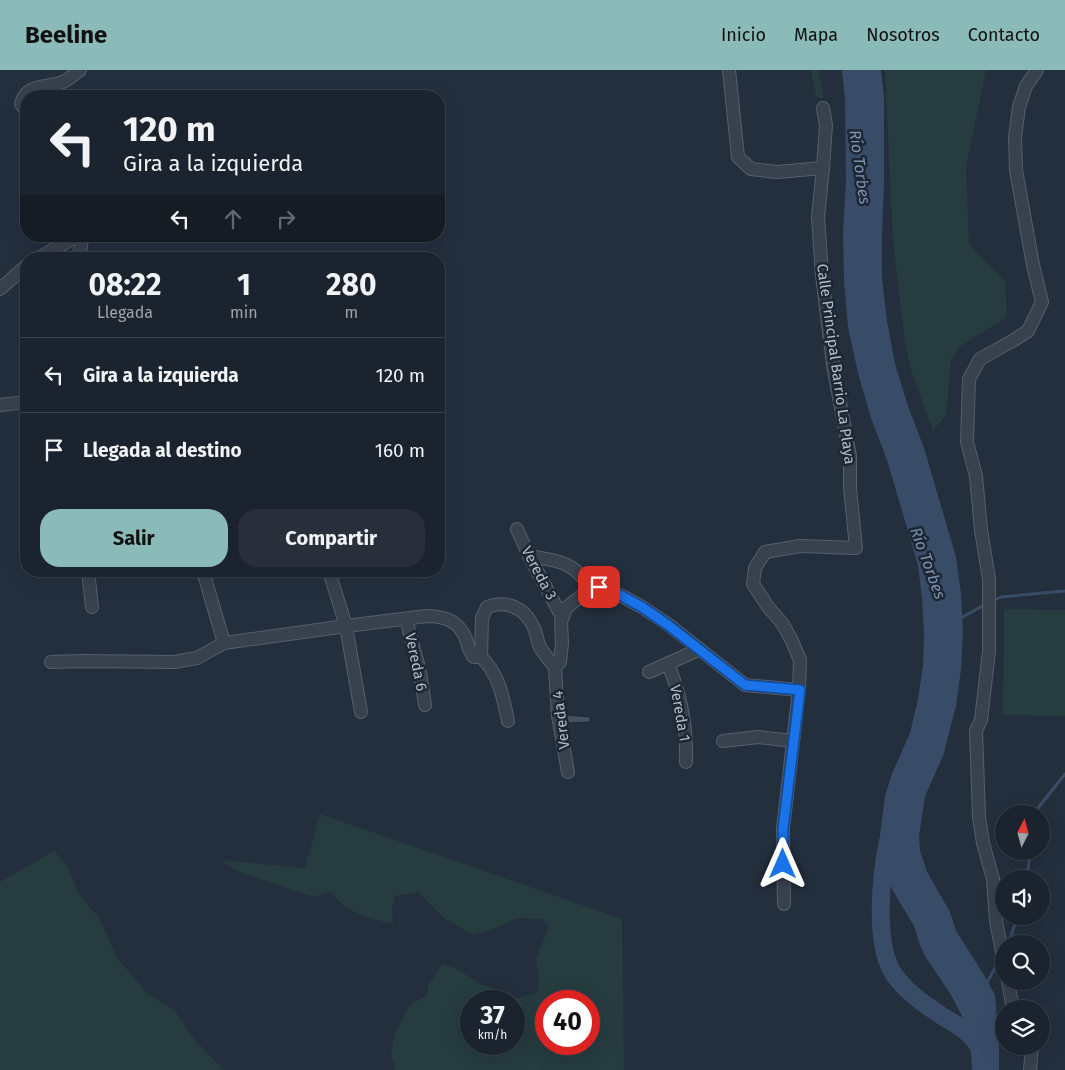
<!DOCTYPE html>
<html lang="es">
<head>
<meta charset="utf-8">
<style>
	body { margin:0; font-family:"Fira Sans",sans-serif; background:#282f3a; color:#f1f3f6; height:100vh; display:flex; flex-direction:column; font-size:19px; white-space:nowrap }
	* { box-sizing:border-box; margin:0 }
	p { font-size:16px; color:#a0a4aa }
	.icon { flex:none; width:28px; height:28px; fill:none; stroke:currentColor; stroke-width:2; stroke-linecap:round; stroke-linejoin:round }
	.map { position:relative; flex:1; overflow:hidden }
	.side { position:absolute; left:20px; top:182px; width:425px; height:325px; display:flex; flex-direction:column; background:#1b232e; border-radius:20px; box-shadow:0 5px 20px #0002,0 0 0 1px #39404a }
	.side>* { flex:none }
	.banner { position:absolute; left:20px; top:20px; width:425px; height:152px; border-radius:20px; box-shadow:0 5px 20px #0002,0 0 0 1px #39404a; background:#1b232e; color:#f1f3f6; overflow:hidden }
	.needle { width:32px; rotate:6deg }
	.buttons { position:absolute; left:995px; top:735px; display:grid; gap:10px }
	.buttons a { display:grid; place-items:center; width:55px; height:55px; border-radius:50%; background:#1b232e; box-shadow:0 5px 20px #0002,0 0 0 1px #39404a; font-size:25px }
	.speed { position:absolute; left:460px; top:920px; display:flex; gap:10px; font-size:25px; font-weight:700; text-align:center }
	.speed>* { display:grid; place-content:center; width:65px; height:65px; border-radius:50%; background:#1b232e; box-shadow:0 5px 20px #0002,0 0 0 1px #39404a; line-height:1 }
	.speed small { font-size:12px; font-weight:400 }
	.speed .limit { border:8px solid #d22; background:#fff; color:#111 }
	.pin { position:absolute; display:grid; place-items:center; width:42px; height:42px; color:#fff; margin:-21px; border-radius:10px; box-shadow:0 2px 8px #0006 }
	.me { position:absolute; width:55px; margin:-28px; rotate:0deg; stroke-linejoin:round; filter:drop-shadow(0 0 4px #0008) }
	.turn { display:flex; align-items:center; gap:18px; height:105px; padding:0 20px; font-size:22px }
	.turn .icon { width:65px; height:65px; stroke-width:2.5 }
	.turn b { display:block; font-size:35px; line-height:42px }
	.lanes { display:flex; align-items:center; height:48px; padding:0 20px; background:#0003; justify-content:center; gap:25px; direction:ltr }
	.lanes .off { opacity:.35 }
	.eta { display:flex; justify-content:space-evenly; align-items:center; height:85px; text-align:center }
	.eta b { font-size:30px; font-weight:700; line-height:35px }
	.button { display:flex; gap:10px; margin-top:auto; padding:10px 20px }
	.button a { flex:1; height:58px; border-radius:20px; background:#8bbbb9; color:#111; font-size:20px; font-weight:700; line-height:58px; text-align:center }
	.button a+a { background:#282f3a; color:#f1f3f6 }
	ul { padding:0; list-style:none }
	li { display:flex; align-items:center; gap:15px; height:75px; padding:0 20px; border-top:1px solid #39404a }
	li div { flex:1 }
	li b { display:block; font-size:19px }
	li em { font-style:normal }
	header { display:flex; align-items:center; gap:30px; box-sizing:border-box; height:70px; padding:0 25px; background:#8bbbb9; color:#111 }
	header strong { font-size:24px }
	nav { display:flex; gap:28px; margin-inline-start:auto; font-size:18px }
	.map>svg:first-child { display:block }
</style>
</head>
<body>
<header>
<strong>Beeline</strong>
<nav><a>Inicio</a><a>Mapa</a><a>Nosotros</a><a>Contacto</a></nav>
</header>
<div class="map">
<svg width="1065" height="1000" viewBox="0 0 1065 1000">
	<rect width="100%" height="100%" fill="#242f3e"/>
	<g fill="#263c3f" fill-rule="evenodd">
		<polygon points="811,0 818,0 824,28 816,27"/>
		<polygon points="885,0 986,0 966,97 969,175 1005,211 1007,247 959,277 951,290 946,345 933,361 911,300 905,273 893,170"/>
		<polygon points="1004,539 1065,540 1065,646 1003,645"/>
		<path d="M320,744L622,849L624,1000H396L391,983L396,961L410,935L427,925L428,916L442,894L455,898L481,914L518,928L537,923L539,910L536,889L549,856L542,849L517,848L495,858L473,865L444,848L418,822L395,826L392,838L393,854C378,850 362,847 348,838C341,834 336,827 329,822L317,826L309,825L239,802L220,790L305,798ZM514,931V974H471V931ZM546,931H589V974H546Z"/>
		<polygon points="54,781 67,795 80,826 99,848 117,888 147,923 175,941 193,968 224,1000 0,1000 0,812"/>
	</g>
	<polygon fill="#394c67" points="842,0 881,0 884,27 884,111 882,164 882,208 887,251 895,294 908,336 924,378 956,487 961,524 963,562 961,599 956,636 943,686 925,726 919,766 920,781 927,802 950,842 956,861 984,905 995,925 999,976 999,1000 972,1000 970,961 951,925 925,886 920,875 914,856 892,819 882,788 880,765 885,726 892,704 910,663 918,629 923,596 924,562 922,528 918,495 887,390 871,348 858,303 848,257 844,210 843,164 846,110 845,29"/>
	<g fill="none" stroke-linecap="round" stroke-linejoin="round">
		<g stroke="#394c67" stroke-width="3">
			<polyline points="992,531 1001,527 1065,521"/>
			<polyline points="959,549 986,534"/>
			<polyline points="1037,744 1038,738 1065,704"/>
			<polyline points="1026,809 1031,781"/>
			<polyline points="1008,874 1018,846"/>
			<polyline points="986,914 999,891"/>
			<polyline points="962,958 967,948"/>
		</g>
		<path stroke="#394c67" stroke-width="18" d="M888,771C881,804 874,873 893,903C905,921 924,934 942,946C953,953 967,959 975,971C981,978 983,991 982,1000"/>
	</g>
	<polygon fill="#455162" stroke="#1f2835" points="566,645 590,647 590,652 568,653"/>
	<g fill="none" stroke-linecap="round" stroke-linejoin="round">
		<g stroke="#565f6c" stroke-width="14">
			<g id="minor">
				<polyline points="729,0 738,87 751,99 777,102 823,98 818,147 822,205 833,295 850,386 850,418 856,478 800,476 765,482 755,498 753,514 768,537 782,553 792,571 800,590 799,620 783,759 784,834"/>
				<polyline points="823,38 826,55 823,98"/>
				<path d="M26,41L21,34C26,14 44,18 60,13C67,11 74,5 80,0"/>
				<polyline points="37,189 77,166"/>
				<polyline points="77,189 81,177 82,166"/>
				<polyline points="0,219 26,196"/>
				<polyline points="0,335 26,332"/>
				<polyline points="517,459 529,486 562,547"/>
				<path d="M529,486C559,491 573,491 591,518"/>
				<polyline points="88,501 92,537"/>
				<polyline points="203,501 224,573"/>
				<polyline points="329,501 346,556 361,642"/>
				<polyline points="406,549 420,602 425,635"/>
				<path d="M481,587C499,604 503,627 508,651"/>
				<path d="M51,592L83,591L174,592L197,588L224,573L346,556L427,546C445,546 459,551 466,569C468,576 469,582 474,587H481L482,548L487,537C506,530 524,537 533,556C536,561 537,569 539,575C543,583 549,590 555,597L560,592L562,573L561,552L566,538L591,518L599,517L620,525L642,537L669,555L745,615L799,620"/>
				<path d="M668,594C681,625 687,659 686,692"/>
				<polyline points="555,597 558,646 568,702"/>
				<polyline points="649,602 700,579"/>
				<polyline points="723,671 758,667 793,671"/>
				<polyline points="1004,892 996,851 993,809 983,773 979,747 976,661 981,650 989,581 989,509 981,460 976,406 967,372 969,309 980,289 1014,270 1028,261 1042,232 1033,195 1016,100 1015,67 1019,37 1026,16 1037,0"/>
				<polyline points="1008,911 1013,939"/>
				<polyline points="1030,1000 1032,977"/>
			</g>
		</g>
		<use href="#minor" stroke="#38414e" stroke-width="12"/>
	</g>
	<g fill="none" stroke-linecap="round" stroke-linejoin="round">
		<g stroke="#114b97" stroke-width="12">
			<polyline id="route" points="599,517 620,525 642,537 668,555 745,615 800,620 783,759 783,794"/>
		</g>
		<use href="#route" stroke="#1a73e8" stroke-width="9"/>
	</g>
	<g text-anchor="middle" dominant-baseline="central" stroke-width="5" stroke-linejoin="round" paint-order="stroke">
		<g font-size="15" fill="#b4bcc9" stroke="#1d2633">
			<text transform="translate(836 294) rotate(82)">Calle Principal Barrio La Playa</text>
			<text transform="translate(539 503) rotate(62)">Vereda 3</text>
			<text transform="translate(416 592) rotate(78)">Vereda 6</text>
			<text transform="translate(680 643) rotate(80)">Vereda 1</text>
			<text transform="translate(561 650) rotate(-97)">Vereda 4</text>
		</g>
		<g font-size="16" font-style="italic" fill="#7c92b1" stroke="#1d2633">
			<text transform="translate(860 97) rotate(82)">Río Torbes</text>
			<text transform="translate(928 493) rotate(70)">Río Torbes</text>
		</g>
	</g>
</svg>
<div class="buttons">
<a><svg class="needle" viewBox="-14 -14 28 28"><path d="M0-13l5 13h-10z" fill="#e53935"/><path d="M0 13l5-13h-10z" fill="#a0a4aa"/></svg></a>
<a><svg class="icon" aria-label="sound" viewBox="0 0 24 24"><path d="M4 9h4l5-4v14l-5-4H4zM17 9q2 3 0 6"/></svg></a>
<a><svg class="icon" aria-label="search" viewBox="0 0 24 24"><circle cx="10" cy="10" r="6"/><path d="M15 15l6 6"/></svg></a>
<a><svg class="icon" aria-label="layers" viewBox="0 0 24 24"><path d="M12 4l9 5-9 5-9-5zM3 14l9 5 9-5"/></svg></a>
</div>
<div class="speed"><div>37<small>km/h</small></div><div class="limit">40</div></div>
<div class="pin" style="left:599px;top:517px;background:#d93025"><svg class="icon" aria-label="arrive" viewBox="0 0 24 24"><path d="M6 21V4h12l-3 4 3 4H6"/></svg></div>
<svg class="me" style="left:783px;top:794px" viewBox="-20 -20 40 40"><path d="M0-17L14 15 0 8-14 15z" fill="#1a73e8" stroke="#fff" stroke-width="4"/></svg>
<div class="banner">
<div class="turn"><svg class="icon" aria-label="left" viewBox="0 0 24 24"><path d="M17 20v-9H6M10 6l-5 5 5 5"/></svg><div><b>120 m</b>Gira a la izquierda</div></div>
<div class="lanes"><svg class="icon" aria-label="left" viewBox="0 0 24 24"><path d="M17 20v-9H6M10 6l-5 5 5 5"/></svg><svg class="icon off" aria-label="ahead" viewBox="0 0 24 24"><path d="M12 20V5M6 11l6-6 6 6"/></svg><svg class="icon off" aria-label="right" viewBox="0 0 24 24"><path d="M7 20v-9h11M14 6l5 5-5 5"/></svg></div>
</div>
<section class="side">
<div class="eta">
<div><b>08:22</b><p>Llegada</p></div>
<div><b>1</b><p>min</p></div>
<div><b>280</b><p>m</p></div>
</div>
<ul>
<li><svg class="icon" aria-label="left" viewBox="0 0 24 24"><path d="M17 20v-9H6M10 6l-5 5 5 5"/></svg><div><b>Gira a la izquierda</b></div><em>120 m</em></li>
<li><svg class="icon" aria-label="arrive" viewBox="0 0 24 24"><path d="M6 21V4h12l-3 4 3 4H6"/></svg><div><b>Llegada al destino</b></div><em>160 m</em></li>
</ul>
<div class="button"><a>Salir</a><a>Compartir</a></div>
</section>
</div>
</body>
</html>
